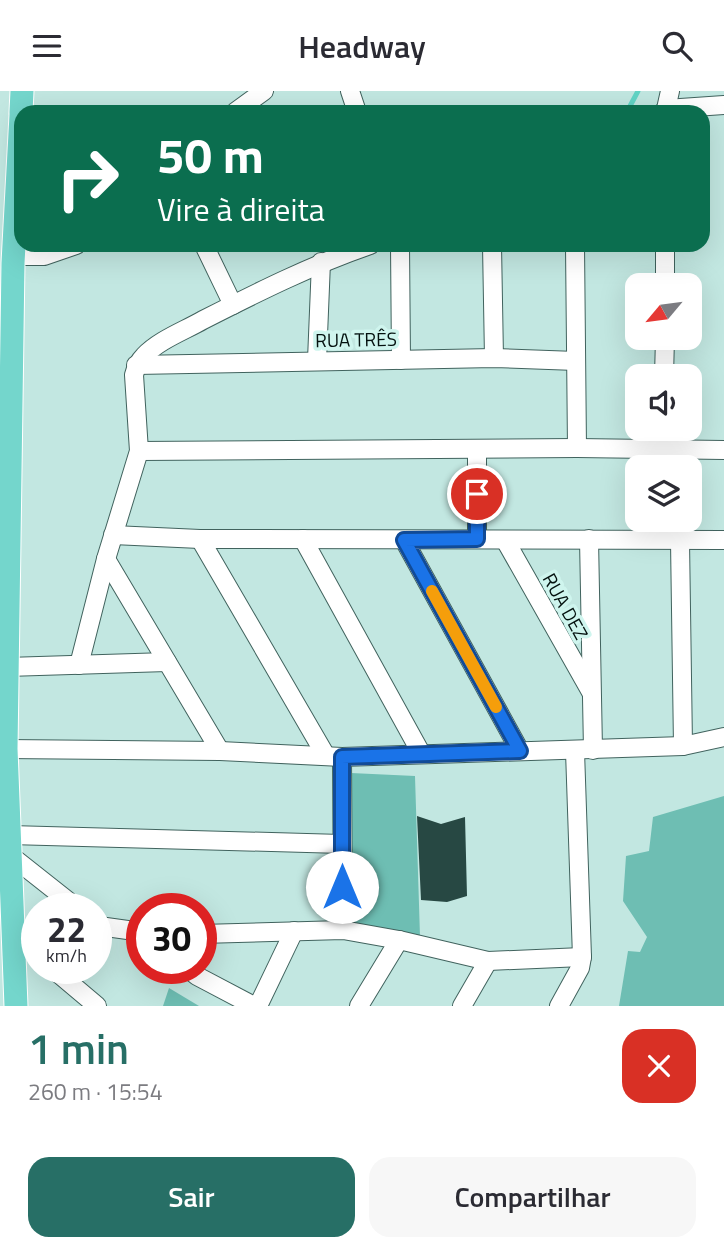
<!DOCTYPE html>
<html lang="pt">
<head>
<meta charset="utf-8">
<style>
	body { margin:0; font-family:"Titillium Web",sans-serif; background:#f7f7f7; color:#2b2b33; height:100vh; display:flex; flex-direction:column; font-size:26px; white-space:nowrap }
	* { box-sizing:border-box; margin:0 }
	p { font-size:23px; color:#7c7c81 }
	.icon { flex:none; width:38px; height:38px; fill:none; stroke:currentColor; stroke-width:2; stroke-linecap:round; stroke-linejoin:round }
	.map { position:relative; height:915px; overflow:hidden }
	.details { display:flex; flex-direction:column; background:#fff; flex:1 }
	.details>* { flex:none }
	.banner { position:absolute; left:14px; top:14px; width:696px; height:147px; border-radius:21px; box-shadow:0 7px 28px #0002; background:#0b6e4f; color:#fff; overflow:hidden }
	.needle { width:46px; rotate:241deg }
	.buttons { position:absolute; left:625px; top:182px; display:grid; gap:14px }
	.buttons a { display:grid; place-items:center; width:77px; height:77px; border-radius:14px; background:#fff; box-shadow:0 7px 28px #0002; font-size:35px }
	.speed { position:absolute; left:21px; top:802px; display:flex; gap:14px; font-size:35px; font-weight:700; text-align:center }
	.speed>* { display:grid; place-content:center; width:91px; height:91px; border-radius:50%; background:#fff; box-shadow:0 7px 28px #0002; line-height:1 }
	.speed small { font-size:18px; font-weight:400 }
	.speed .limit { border:10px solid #d22; background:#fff; color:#111 }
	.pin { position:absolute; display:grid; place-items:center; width:60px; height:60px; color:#fff; margin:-30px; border:4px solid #fff; border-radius:50%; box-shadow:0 2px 7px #0007 }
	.me { position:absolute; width:77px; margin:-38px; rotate:0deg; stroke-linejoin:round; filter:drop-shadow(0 0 5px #0008) }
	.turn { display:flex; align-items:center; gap:24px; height:147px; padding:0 28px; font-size:32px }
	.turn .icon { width:91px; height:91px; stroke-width:2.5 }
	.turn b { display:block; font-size:49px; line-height:60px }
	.round { display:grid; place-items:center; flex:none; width:74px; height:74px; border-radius:21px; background:#f7f7f7 }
	.summary { display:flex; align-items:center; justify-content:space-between; height:119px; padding:0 28px }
	h1 { font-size:42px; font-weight:600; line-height:52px; color:#276f66 }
	.primary-button { display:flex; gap:14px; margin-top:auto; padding:14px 28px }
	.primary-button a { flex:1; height:80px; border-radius:21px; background:#276f66; color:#fff; font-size:28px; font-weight:600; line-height:80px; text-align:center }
	.primary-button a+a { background:#f7f7f7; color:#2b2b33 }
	header { display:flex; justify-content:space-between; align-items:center; height:91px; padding:0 28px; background:#fff; font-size:32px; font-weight:600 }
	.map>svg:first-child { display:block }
</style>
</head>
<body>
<header><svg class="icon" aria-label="menu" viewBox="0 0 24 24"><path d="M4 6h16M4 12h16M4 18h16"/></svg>Headway<svg class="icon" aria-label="search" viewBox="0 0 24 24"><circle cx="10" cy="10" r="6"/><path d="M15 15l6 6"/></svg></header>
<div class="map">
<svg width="724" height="915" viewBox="0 0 724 915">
	<rect width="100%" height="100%" fill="#c2e7e1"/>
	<g fill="#6ebeb3">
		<polygon points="351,682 415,685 420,846 351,833"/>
		<polygon points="724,705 724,915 619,915 628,860 640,861 647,846 623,810 626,765 649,760 653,726"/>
		<polygon points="169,897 199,915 163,915"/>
	</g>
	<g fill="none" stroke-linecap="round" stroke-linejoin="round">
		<polyline stroke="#61d4c5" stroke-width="5" points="624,21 629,17 638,0"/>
	</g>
	<polygon fill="#274843" points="417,725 441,733 465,726 467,805 447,811 421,809"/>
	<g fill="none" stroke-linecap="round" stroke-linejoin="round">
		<g stroke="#41635e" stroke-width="20">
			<g id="minor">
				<polyline points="350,0 357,21"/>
				<polyline points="235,21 264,0"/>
				<polyline points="663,21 666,18 670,0"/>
				<polyline points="666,21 666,18 724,14"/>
				<polyline points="204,154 233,214"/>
				<polyline points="400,154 401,269"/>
				<polyline points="492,154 494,267"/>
				<polyline points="575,154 577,357"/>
				<polyline points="14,165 44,165 76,154"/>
				<polyline points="665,194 665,154"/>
				<polyline points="317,269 321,171"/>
				<polyline points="136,274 494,267 576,270"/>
				<polyline points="664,285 665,247"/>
				<polyline points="664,358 664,338"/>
				<polyline points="139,360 577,357 724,359"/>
				<polyline points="113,444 200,448 724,449"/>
				<polyline points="200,448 326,665"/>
				<polyline points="303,448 421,662"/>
				<polyline points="477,448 477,359"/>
				<polyline points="589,448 593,659"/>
				<polyline points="404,449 520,660"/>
				<polyline points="505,449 591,601"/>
				<polyline points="680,450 683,655"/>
				<polyline points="106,468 220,660"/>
				<path d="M79,574L106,468L139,360L134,284C136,276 138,271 144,265C159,249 184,240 203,229C258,201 312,174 370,154"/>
				<polyline points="7,576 167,571"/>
				<polyline points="6,658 220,660 342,666 683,655 724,646"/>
				<polyline points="342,666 343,839"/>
				<polyline points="10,744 342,753"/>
				<polyline points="10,764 77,817"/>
				<polyline points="96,833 106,836 142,841"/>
				<polyline points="201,843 343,839 399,849 488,870 582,866"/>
				<polyline points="13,844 37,864"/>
				<polyline points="52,877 97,915"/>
				<polyline points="187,877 197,885 254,915"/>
				<polyline points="258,915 294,840"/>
				<polyline points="359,915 399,849"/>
				<polyline points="462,915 488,870"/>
				<polyline points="559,915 580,877 582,866 575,660"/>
			</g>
		</g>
		<g stroke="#fff" stroke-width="25">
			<g id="major">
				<polyline points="21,21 22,0"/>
				<polyline points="16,915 6,658 13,172 21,24"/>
			</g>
		</g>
		<use href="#minor" stroke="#fff" stroke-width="18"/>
		<use href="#major" stroke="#74d6cc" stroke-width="23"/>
	</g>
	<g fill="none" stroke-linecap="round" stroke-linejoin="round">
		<g stroke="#114b97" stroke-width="18">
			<polyline id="route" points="342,796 342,666 520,660 404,449 477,448 477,403"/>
		</g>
		<use href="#route" stroke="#1a73e8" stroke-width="12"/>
		<polyline stroke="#f59e0b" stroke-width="12" points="432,500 496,616"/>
	</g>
	<g text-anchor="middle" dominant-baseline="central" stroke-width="7" stroke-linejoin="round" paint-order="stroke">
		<g font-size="19" fill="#04110f" stroke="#cff5ee">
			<text transform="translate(356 248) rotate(-1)">RUA TRÊS</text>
			<text transform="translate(566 515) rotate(61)">RUA DEZ</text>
		</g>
	</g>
</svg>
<div class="buttons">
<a><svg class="needle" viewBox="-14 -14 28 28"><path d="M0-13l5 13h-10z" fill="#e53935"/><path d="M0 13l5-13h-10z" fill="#7c7c81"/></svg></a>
<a><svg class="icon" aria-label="sound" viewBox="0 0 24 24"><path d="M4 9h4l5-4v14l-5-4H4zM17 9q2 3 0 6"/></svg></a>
<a><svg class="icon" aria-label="layers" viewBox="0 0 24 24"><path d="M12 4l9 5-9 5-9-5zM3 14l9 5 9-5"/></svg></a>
</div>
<div class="speed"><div>22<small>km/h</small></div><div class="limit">30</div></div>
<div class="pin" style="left:477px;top:403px;background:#d93025"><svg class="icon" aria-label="arrive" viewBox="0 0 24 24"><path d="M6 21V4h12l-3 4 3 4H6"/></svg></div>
<svg class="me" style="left:342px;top:796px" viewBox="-20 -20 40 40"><circle r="19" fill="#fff"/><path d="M0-13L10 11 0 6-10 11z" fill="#1a73e8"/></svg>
<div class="banner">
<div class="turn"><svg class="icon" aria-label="right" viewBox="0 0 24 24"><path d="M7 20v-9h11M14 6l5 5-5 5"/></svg><div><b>50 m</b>Vire à direita</div></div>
</div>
</div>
<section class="details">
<div class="summary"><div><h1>1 min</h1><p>260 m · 15:54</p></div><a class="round" style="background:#d93025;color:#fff"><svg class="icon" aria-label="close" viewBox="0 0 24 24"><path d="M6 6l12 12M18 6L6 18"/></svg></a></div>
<div class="primary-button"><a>Sair</a><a>Compartilhar</a></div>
</section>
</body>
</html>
